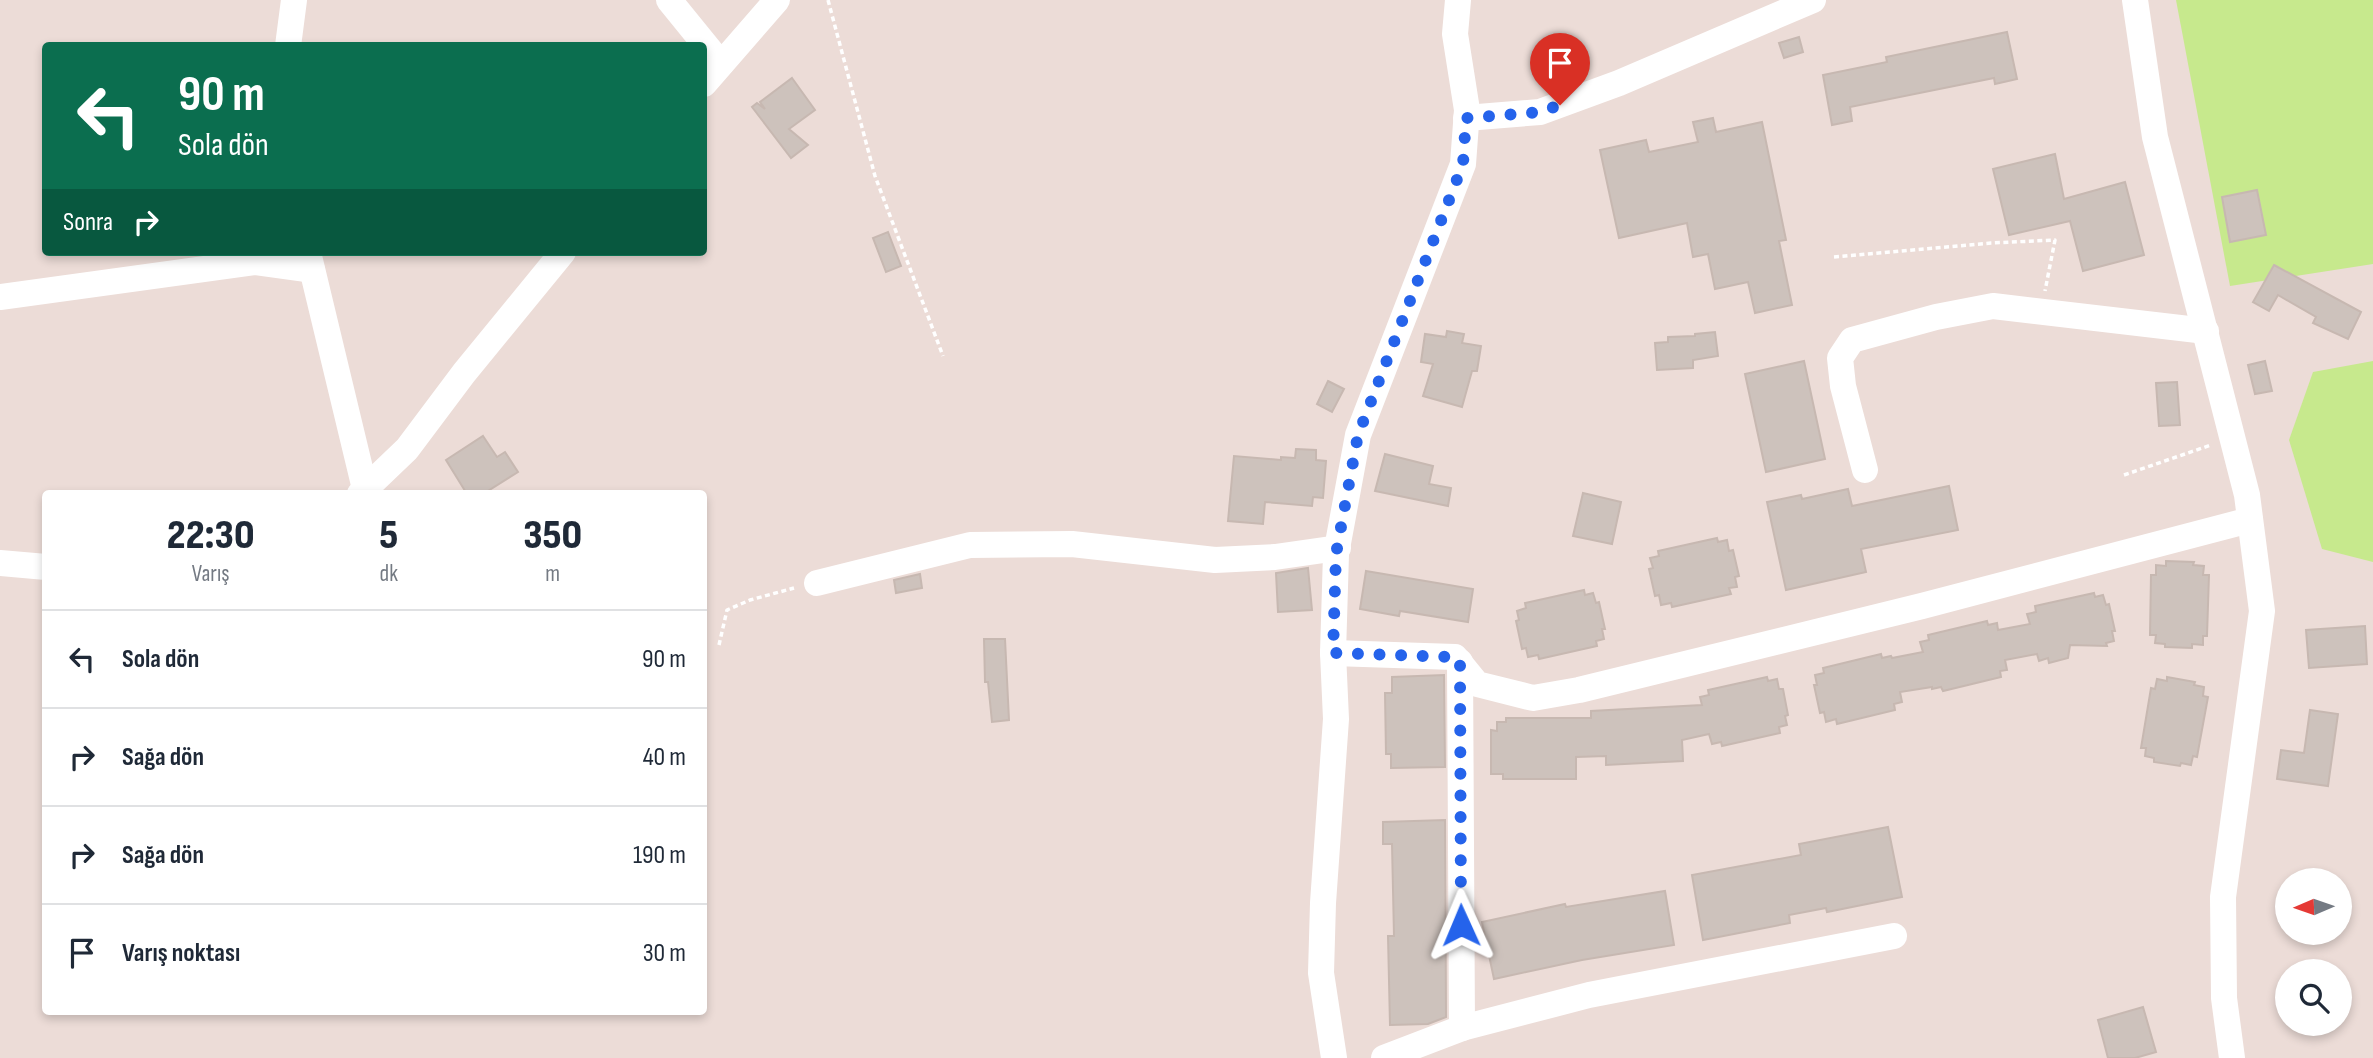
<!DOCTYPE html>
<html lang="tr">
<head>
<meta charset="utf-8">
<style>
	body { margin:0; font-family:"Sofia Sans Condensed",sans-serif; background:#f6f6f7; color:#1f2937; height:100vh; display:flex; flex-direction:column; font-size:26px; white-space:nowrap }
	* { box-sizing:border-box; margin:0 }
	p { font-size:23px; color:#747a83 }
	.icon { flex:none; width:38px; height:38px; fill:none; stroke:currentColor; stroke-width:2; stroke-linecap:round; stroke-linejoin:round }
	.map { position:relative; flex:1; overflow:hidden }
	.sheet { position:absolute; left:42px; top:490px; width:665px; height:525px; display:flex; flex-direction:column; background:#fff; border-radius:7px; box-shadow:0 4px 10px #0003 }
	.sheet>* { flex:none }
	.banner { position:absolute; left:42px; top:42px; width:665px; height:214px; border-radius:7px; box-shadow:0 4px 10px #0003; background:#0b6e4f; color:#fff; overflow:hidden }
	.needle { width:46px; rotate:268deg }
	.controls { position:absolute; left:2275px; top:868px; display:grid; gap:14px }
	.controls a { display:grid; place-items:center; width:77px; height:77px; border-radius:50%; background:#fff; box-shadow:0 4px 10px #0003; font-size:35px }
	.pin { position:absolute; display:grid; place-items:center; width:60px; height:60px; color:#fff; margin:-72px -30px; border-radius:50% 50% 50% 0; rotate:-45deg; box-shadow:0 0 7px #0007 }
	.pin .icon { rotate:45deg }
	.me { position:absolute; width:77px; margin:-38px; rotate:359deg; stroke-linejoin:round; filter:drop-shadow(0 0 5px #0008) }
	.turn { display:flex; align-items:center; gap:24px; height:147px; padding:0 21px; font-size:32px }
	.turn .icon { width:91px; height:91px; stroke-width:2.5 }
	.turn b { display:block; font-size:49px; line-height:60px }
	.then { display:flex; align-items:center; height:66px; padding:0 21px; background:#0003; gap:14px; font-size:26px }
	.eta { display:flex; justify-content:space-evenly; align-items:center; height:119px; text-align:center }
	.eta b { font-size:42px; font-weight:800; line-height:49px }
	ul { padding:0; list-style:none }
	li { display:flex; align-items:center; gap:21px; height:98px; padding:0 21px; border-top:2px solid #e0e1e3 }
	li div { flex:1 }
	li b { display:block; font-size:26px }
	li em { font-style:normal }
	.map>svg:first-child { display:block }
</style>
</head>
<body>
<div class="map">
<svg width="2373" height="1058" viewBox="0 0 2373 1058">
	<rect width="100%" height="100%" fill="#ecdcd7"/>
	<g fill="#c7e98d">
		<polygon points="2176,0 2373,0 2373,264 2230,286"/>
		<polygon points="2373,361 2373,562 2322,549 2289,440 2313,372"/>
	</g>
	<g fill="#cdc2bc" stroke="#c7b8b1" stroke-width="2">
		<polygon points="2007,32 2017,79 1995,84 1994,78 1850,107 1852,121 1832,125 1823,75 1887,62 1886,57"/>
		<polygon points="1799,37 1803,52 1784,58 1779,43"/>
		<polygon points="792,78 815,110 789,129 808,145 791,158 752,107 757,103 765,109 760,102"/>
		<polygon points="1713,118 1716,132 1762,122 1786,240 1779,241 1792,305 1755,313 1748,282 1715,289 1708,254 1693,257 1687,223 1619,238 1600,150 1646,140 1649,152 1698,142 1693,122"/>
		<polygon points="2055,154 2064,199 2125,182 2144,255 2083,271 2070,221 2009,235 1993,169"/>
		<polygon points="2257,190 2266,235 2230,242 2222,197"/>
		<polygon points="888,232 901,266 886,272 873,238"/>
		<polygon points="2274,265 2361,312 2348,339 2313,323 2316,317 2278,295 2269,311 2253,302"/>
		<polygon points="1447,331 1464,334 1462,343 1481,346 1477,371 1472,371 1462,407 1423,396 1433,364 1421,362 1425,334 1446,337"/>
		<polygon points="1715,332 1718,356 1693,360 1693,368 1657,370 1655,343 1668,342 1668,337 1695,336 1695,334"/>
		<polygon points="1804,361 1825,459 1766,472 1745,374"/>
		<polygon points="2265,361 2272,391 2255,394 2248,365"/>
		<polygon points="1328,381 1344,389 1332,412 1317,404"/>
		<polygon points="2177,382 2180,425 2159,426 2156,383"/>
		<polygon points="483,436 497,457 505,452 518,472 483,494 467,494 446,460"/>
		<polygon points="1296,449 1316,450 1316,460 1326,461 1323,498 1313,497 1312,506 1265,502 1263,524 1228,521 1234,456 1281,460 1281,457 1295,458"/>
		<polygon points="1385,454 1433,466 1429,484 1451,488 1448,506 1375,491"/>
		<polygon points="1949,486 1958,530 1861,549 1866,572 1786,590 1767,502 1801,495 1802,499 1848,489 1852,506"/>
		<polygon points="1583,493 1621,502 1612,544 1573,536"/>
		<polygon points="1717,538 1718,542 1727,540 1729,551 1733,550 1739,576 1735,577 1737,587 1729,588 1731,594 1672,607 1671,603 1661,605 1659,595 1655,596 1649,569 1653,568 1650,558 1659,556 1658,551"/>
		<polygon points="2166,561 2194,562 2193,565 2204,566 2203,575 2209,575 2207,636 2203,636 2203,645 2192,644 2192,648 2165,647 2165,644 2155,643 2156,635 2150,635 2151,575 2156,575 2156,565 2166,566"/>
		<polygon points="1308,568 1312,610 1278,612 1276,573"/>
		<polygon points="1366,571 1473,589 1468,622 1400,611 1399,616 1360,609"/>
		<polygon points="920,574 922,588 896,593 894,580"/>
		<polygon points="1584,590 1585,595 1593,593 1596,603 1599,602 1605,629 1602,629 1604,639 1596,641 1597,646 1539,659 1538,655 1528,657 1526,648 1522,649 1516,621 1519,620 1517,611 1526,608 1525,603"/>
		<polygon points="2094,593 2095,597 2103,595 2106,605 2109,604 2115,631 2112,631 2114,641 2106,643 2107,646 2070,645 2068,658 2049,663 2048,658 2039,661 2037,654 2005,660 2007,670 2000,671 2001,677 1943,691 1941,687 1932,689 1932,687 1900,692 1902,702 1894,704 1895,710 1837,724 1836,719 1826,722 1824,712 1820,713 1814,685 1817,685 1815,675 1824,673 1823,668 1881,654 1882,658 1891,656 1892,658 1923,652 1920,642 1929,640 1928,635 1987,621 1988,625 1997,623 1998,630 2030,624 2027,614 2036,612 2035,606"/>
		<polygon points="2365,626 2367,664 2309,668 2306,630"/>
		<polygon points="984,639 1005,639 1009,720 992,722 988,682 985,682"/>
		<polygon points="1444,675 1445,767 1391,768 1391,754 1386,754 1385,693 1392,693 1392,677"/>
		<polygon points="1767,677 1768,681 1777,679 1779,689 1783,689 1788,715 1785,716 1787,725 1779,727 1780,733 1722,746 1721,742 1712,744 1709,734 1682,740 1683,761 1606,765 1606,756 1576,757 1576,779 1503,779 1503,774 1491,774 1491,730 1497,731 1497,722 1506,722 1506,718 1591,718 1591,711 1702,705 1700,697 1709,695 1708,690"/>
		<polygon points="2167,677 2195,682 2194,685 2204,687 2203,696 2208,697 2197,757 2193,756 2191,765 2181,763 2180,766 2154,762 2154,758 2145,756 2146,748 2141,748 2151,688 2155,689 2157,679 2167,681"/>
		<polygon points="2310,710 2338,714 2328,786 2277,779 2281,750 2304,753"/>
		<polygon points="1445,820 1446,1017 1428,1024 1390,1025 1388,936 1394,936 1392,844 1383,844 1383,822"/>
		<polygon points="1888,827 1902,897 1827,912 1826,908 1789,915 1790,923 1703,940 1692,875 1801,855 1799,844"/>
		<polygon points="1665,891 1674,945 1582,960 1494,979 1482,922 1565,904 1566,907"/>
		<polygon points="2143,1007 2156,1052 2135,1058 2108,1058 2098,1020"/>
	</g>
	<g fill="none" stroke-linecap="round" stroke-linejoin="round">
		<g stroke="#fff" stroke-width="3.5" stroke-dasharray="5 3.5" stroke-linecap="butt">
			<polyline points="828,0 875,176 943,356"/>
			<polyline points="1834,257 1991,243 2055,240 2045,291"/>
			<polyline points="2124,475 2211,445"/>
			<polyline points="719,645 727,610 750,600 794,588"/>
		</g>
		<g stroke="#fff" stroke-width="26">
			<polyline points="669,0 721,64"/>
			<polyline points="2135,0 2155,137 2247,495 2262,611 2223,897 2224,998 2232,1058"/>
			<polyline points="288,46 294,0"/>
			<polyline points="704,84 777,0"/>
			<polyline points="1466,118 1540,112 1619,83 1813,0"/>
			<polyline points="308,252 365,489"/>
			<polyline points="0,297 255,262 312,270"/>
			<polyline points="1865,470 1843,386 1840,358 1852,340 1936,317 1993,306 2206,331"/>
			<polyline points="360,494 407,449 464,373 563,252"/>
			<polyline points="0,563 46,567"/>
			<polyline points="817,583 970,545 1072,544 1215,560 1275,557 1338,548"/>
			<polyline points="1333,653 1455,657 1477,684 1533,698 1579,690 1922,606 2250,520"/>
			<polyline points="1460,662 1462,1028"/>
			<polyline points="1334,1058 1321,973 1323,903 1336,719 1333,653 1336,554 1358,435 1463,164 1467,110 1455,34 1458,0"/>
			<polyline points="1384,1058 1462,1028 1589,995 1894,936"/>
		</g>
	</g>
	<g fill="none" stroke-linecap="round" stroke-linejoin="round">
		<polyline stroke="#2563eb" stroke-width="12" stroke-dasharray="0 21.6" points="1461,925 1460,662 1455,657 1333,653 1336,554 1358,435 1463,164 1466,118 1540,112 1560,105"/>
	</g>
</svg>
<div class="controls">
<a><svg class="needle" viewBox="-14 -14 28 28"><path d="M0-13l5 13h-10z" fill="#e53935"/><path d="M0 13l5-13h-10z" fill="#747a83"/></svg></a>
<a><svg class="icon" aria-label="search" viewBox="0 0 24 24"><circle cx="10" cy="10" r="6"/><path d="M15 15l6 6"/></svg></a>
</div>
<div class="pin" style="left:1560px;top:105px;background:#d93025"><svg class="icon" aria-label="arrive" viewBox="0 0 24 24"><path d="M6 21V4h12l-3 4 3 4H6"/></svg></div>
<svg class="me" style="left:1461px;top:925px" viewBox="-20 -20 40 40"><path d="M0-17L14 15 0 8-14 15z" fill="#2563eb" stroke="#fff" stroke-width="4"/></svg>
<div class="banner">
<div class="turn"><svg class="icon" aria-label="left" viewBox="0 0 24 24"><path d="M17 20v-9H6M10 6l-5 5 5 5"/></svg><div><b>90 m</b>Sola dön</div></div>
<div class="then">Sonra<svg class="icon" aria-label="right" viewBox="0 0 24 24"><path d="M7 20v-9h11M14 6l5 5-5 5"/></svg></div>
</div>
<section class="sheet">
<div class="eta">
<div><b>22:30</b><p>Varış</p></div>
<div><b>5</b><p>dk</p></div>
<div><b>350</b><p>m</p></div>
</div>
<ul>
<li><svg class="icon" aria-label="left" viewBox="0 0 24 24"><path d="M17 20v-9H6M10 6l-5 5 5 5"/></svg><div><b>Sola dön</b></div><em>90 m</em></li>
<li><svg class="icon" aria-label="right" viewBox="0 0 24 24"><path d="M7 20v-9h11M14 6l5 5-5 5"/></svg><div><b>Sağa dön</b></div><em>40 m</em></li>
<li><svg class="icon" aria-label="right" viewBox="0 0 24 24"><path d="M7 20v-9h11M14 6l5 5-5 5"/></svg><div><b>Sağa dön</b></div><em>190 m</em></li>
<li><svg class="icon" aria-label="arrive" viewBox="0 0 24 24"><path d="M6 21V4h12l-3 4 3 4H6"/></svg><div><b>Varış noktası</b></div><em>30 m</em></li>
</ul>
</section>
</div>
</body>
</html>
